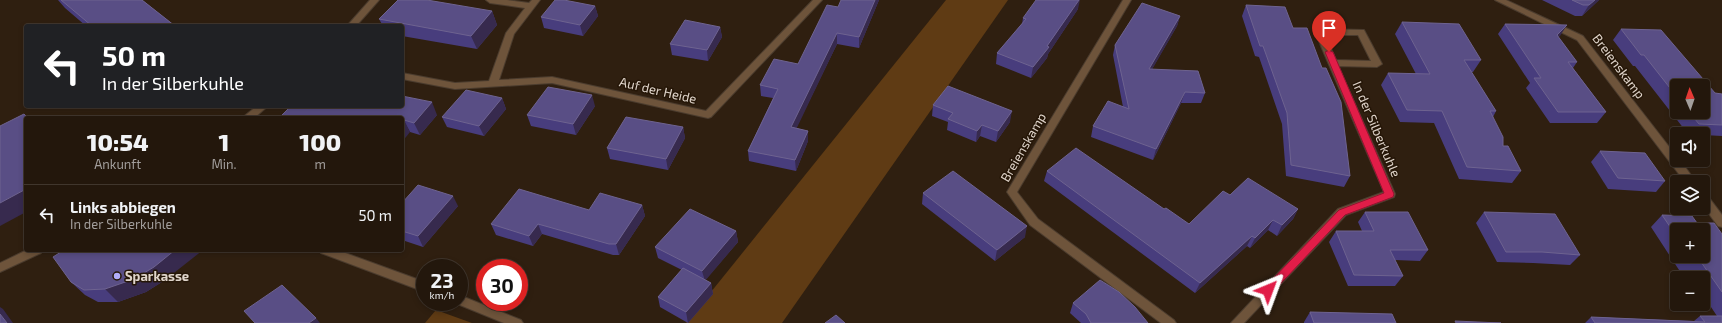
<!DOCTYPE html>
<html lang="de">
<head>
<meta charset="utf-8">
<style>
	body { margin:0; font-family:"Exo 2",sans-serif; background:#2b2015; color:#f1f3f6; height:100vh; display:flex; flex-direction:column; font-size:15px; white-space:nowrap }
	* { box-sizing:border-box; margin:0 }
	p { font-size:13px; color:#a39f9d }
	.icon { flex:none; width:22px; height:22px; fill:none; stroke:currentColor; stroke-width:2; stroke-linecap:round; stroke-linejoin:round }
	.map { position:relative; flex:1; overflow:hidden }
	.side { position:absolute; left:24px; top:116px; width:380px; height:136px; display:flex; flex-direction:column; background:#23170c; border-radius:4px; box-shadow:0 2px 6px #0003,0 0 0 1px #40362d }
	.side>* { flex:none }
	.guide { position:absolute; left:24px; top:24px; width:380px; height:84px; border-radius:4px; box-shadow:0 2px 6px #0003,0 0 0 1px #40362d; background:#202124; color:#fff; overflow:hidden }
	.needle { width:26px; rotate:358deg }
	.fabs { position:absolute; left:1670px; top:79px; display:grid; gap:8px }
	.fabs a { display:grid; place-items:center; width:40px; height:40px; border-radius:4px; background:#23170c; box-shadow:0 2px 6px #0003,0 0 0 1px #40362d; font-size:20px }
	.speed { position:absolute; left:416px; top:259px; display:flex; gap:8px; font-size:20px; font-weight:700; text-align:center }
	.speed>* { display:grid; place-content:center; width:52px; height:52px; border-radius:50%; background:#23170c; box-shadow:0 2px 6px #0003,0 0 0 1px #40362d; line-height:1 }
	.speed small { font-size:10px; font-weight:400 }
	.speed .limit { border:6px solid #d22; background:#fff; color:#111 }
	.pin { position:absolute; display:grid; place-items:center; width:34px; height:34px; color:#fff; margin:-41px -17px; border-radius:50% 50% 50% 0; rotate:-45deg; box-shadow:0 0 4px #0007 }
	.pin .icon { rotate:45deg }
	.me { position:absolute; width:44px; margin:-22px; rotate:44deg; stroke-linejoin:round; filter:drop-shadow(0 0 3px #0008) }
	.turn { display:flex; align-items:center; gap:14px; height:84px; padding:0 12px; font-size:18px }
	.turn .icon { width:52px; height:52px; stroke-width:2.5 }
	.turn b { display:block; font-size:28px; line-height:34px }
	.eta { display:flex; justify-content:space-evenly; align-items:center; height:68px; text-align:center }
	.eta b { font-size:24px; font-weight:800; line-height:28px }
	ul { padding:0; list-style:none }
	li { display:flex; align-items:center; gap:12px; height:60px; padding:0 12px; border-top:1px solid #40362d }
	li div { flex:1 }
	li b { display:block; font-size:15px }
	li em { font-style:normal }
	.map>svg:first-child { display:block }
</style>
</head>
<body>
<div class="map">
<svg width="1722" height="323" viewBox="0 0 1722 323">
	<rect width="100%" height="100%" fill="#2f1f10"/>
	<g fill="#5f3b14">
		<polygon points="946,0 1008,0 782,323 686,323"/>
		<polygon points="436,310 472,323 425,323"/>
	</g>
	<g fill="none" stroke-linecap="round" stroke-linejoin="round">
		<g stroke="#4b3c2e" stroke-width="2">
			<g id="minor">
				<polygon points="486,0 507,0 529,3 532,0 540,0 514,34 499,80 552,77 706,111 813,0 822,0 711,117 708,118 552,83 455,89 402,79 402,73 455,83 489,81 506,33 525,8 490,3"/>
				<polygon points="1123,0 1131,0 1017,192 1038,219 1174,320 1176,323 1161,323 1030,225 1007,192"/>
				<polygon points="1495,0 1506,0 1583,36 1677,157 1677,160 1680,160 1696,182 1685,182 1577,40"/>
				<path d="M1319,29L1364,30L1382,64L1377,67L1338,66L1395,194L1394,197L1346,215L1244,323H1231L1338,209L1384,192L1315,32ZM1325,35H1358L1371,61L1336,60Z"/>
				<polygon points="1703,194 1707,195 1722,215 1722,227 1718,226 1703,206"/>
				<polygon points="320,250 337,250 425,282 425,292 321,253"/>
				<polygon points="459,295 521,320 523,323 504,323 455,303 454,302 459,302"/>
			</g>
		</g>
		<g stroke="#4b3c2e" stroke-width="2">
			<g id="tertiary">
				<polygon points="370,0 379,0 356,26 347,26"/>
				<polygon points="257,106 268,106 254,118 242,118"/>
				<polygon points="27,250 42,250 41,253 0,272 0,263"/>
			</g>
		</g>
		<use href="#minor" fill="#6e543b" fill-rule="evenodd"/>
		<use href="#tertiary" fill="#6e543b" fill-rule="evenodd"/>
	</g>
	<g fill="#483d7d" fill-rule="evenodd">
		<polygon points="58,0 142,0 175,26 86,26 65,8"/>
		<polygon points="879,0 859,48 837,44 796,128 808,131 808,141 796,171 749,161 748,151 773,98 761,96 760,85 798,64 838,7"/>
		<polygon points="1542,0 1599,0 1582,16 1575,16"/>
		<polygon points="1246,5 1350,176 1344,187 1286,176 1282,124 1259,57 1255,56 1242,16"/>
		<polygon points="595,6 598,16 583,36 544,28 541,17"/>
		<polygon points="1078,9 1048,54 1047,58 1031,78 996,64 997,53 1022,24 1023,18"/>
		<polygon points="492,11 497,25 477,49 402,36 402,26 383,26 379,19"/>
		<polygon points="1180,16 1177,26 1152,69 1205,93 1201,103 1181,103 1153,160 1091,137 1093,126 1123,107 1113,55 1115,45"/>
		<polygon points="1402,22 1481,60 1473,72 1471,72 1496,111 1493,117 1503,146 1521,171 1512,183 1459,179 1434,123 1400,122 1381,85 1388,73 1416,74 1395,34"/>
		<polygon points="1505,24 1567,25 1558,37 1577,62 1573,68 1606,112 1597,123 1550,123 1526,88 1530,83 1498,34"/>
		<polygon points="720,27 722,37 708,61 672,55 670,44"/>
		<path d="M1621,29L1715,93L1722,94V136L1703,135V134H1688L1635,66H1633L1613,40ZM1677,86L1703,112H1677Z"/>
		<polygon points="502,98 506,109 484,136 447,127 442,117"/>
		<polygon points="933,105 1010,122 996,142 980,136 976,142 947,130 948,122 932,116"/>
		<polygon points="595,106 576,135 531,126 527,115"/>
		<polygon points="437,115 420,135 410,132 402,118"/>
		<polygon points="683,127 685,138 668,170 610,159 607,148"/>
		<polygon points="1600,151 1665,181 1656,192 1608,189 1591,162"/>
		<polygon points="1047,171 1164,209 1189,224 1230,195 1298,209 1293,219 1277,236 1268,230 1250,248 1247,246 1195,293 1044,181"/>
		<polygon points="923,193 1025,237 995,261 922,204"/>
		<polygon points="402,203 458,206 423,247 402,240"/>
		<polygon points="642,205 645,216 619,255 613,255 542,234 533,246 496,235 491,224 589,210"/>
		<polygon points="1365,212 1428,250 1420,261 1395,260 1403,276 1395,286 1348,286 1329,242 1336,231 1362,231 1358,222"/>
		<polygon points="1484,212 1580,255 1570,265 1533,263 1497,262 1476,223"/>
		<path d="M1662,215L1697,223L1722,234V323H1585L1591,317L1694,321L1700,316H1717L1703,295V278H1692L1689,273H1681L1651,227ZM1677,230L1703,256H1677Z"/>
		<polygon points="736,231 738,242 705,280 711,283 713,294 688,323 660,307 658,297 682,270 658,258 655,247"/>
		<polygon points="165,280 146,292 118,302 98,302 85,295 71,282"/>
		<polygon points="1073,303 1148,323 1081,323 1070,313"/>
		<polygon points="1310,312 1396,323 1304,323 1304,322"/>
	</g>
	<g fill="#372a4e">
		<polygon points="875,0 879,0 859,48 859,37"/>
		<polygon points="1079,0 1080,0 1078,9 1048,54 1047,58 1031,78 1033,67"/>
		<polygon points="1595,0 1599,0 1582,16 1589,5"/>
		<polygon points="595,6 598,16 583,36 580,25"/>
		<polygon points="492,11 497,25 477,49 471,36"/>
		<polygon points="1180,16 1177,26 1146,80 1149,69"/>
		<polygon points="1567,25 1560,36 1549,45 1557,35"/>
		<polygon points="720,27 722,37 708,61 707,50"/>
		<polygon points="837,33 837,44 792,138 791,127"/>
		<polygon points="1185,92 1181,103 1153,160 1156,149"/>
		<polygon points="592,95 595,106 576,135 573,124"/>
		<polygon points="502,98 506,109 484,136 479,126"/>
		<polygon points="432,102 437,115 420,135 414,123"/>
		<polygon points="1012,111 1010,122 996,142 998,131"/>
		<polygon points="404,120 410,132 402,142 402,122"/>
		<polygon points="982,125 980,136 976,142 977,131"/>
		<polygon points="683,127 685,138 668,170 666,159"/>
		<polygon points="808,131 808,141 796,171 795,160"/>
		<polygon points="26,189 26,212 0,226 0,203"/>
		<polygon points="453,196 458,206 423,247 418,236"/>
		<polygon points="642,205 645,216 619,255 616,244"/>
		<polygon points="1298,209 1293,219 1277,236 1282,225"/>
		<polygon points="1273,220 1268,230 1250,248 1255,238"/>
		<polygon points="538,224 542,234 533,246 529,236"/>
		<polygon points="1027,226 1025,237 995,261 997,250"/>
		<polygon points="736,231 738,242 705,281 702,271"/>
		<polygon points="1252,236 1247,246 1195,293 1200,283"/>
		<polygon points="175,250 203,250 165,280 146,292 118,302 105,289"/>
		<polygon points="711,283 713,294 688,323 686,312"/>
		<polygon points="0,307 3,309 13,323 7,323 0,314"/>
		<polygon points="316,318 320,323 309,323"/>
	</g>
	<g fill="#594e85" stroke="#6e6390">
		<polygon points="61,0 142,0 175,26 92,26"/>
		<polygon points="398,0 427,0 492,11 471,36 379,19"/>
		<polygon points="555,0 564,0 595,6 580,25 541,17"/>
		<polygon points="841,0 875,0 859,37 837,33 791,127 808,131 795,160 748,151 778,89 760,85 774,59 798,64 827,5 838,7"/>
		<polygon points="1036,0 1079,0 1047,46 1049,47 1033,67 997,53 1026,19 1023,18"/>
		<polygon points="1572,0 1595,0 1589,5 1583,5"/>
		<polygon points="1142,3 1180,16 1149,69 1198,71 1205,93 1185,92 1156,149 1093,126 1108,101 1129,109 1115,45"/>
		<polygon points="1246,5 1285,7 1293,28 1307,28 1322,68 1326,68 1341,102 1350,176 1291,165 1287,113 1263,46 1260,46"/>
		<polygon points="685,20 720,27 707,50 670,44"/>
		<polygon points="1402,22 1459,24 1481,60 1464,60 1496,111 1490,111 1503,137 1503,146 1508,146 1521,171 1467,167 1442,111 1407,110 1388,73 1430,74"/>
		<polygon points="1505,24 1567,25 1557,35 1577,62 1568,62 1606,112 1558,112 1534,78 1541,78"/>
		<polygon points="1621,29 1661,30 1715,93 1722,94 1722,125 1699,124 1689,112 1703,112 1703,86 1677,86 1677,97 1644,55 1641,55"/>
		<polygon points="948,86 1012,111 998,131 982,125 977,131 948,119 953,113 933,105"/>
		<polygon points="548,87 592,95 573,124 527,115"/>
		<polygon points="466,90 502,98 479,126 442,117"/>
		<polygon points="402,96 432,102 414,123 404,120 402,122 402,118 279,118 291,106 402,106"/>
		<polygon points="24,114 28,118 26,118 26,189 0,203 0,126"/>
		<polygon points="626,117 683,127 666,159 607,148"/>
		<polygon points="1076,148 1164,209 1166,208 1189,224 1223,191 1230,195 1248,178 1298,209 1282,225 1273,220 1255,238 1252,236 1200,283 1047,171"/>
		<polygon points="1600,151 1645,153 1665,181 1618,178"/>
		<polygon points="953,171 1027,226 997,250 923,193"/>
		<polygon points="418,185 453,196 418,236 402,231 402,203"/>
		<polygon points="519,189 589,210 600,193 642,205 616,244 609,244 538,224 529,236 491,224"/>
		<polygon points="690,209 736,231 702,271 655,247"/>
		<polygon points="1365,212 1408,212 1428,250 1390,250 1403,276 1354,275 1336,231 1374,231"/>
		<polygon points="1484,212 1555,214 1580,255 1542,252 1506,252"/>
		<polygon points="1662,215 1692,216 1697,223 1714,223 1722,234 1722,292 1701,262 1694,262 1690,256 1703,256 1703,230 1677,230 1677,237"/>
		<polygon points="64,250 175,250 154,267 134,279 105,289 84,290 71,282 53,257"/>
		<polygon points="683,268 711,283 686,312 658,297"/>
		<polygon points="1100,280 1119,292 1135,307 1148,323 1091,323 1086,314 1073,303"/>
		<polygon points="282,285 316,318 309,323 255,323 244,311"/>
		<polygon points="1310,312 1392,314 1396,323 1314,323"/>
		<polygon points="0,314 7,323 0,323"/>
		<polygon points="836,315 845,323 825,323"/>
		<polygon points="1700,316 1722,316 1722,323 1595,323 1591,317 1705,322"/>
		<polygon points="1455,321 1501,323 1456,323"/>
	</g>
	<polygon fill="#e11d48" stroke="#92132f" points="1329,50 1333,52 1394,194 1393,197 1345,215 1272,293 1265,293 1263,290 1265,287 1339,210 1384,193 1325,52"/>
	<circle fill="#b2adf9" stroke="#251607" stroke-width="1.5" cx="117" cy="276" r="4"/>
	<g text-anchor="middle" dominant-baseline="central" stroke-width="3" stroke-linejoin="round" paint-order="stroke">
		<g font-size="13" fill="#e0d5cb" stroke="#251607">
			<text transform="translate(1619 66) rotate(53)">Breienskamp</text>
			<text transform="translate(658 90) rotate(13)">Auf der Heide</text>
			<text transform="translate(1377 129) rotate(67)">In der Silberkuhle</text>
			<text transform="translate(1023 147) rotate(-60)">Breienskamp</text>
		</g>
		<g font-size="13" font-weight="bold" fill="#e0d5cb" stroke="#251607" text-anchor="start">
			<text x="125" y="276">Sparkasse</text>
		</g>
	</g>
</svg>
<div class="fabs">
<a><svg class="needle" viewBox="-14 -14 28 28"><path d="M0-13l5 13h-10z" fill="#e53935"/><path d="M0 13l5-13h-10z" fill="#a39f9d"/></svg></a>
<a><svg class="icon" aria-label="sound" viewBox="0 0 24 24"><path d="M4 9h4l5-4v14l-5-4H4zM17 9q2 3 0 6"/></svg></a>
<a><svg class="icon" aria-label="layers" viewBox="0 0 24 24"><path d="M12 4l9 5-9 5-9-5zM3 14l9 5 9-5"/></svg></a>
<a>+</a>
<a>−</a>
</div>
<div class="speed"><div>23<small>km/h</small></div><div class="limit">30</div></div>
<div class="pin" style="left:1329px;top:52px;background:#d93025"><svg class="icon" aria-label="arrive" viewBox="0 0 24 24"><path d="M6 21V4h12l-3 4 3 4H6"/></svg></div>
<svg class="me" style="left:1268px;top:290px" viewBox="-20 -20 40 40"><path d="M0-17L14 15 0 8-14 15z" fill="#e11d48" stroke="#fff" stroke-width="4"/></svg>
<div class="guide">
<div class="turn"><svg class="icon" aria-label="left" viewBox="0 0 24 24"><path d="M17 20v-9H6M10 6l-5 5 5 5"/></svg><div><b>50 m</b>In der Silberkuhle</div></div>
</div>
<section class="side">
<div class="eta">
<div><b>10:54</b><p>Ankunft</p></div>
<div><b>1</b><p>Min.</p></div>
<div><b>100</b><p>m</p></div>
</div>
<ul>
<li><svg class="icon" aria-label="left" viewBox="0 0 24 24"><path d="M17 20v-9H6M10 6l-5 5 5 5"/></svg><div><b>Links abbiegen</b><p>In der Silberkuhle</p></div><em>50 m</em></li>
</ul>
</section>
</div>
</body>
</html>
